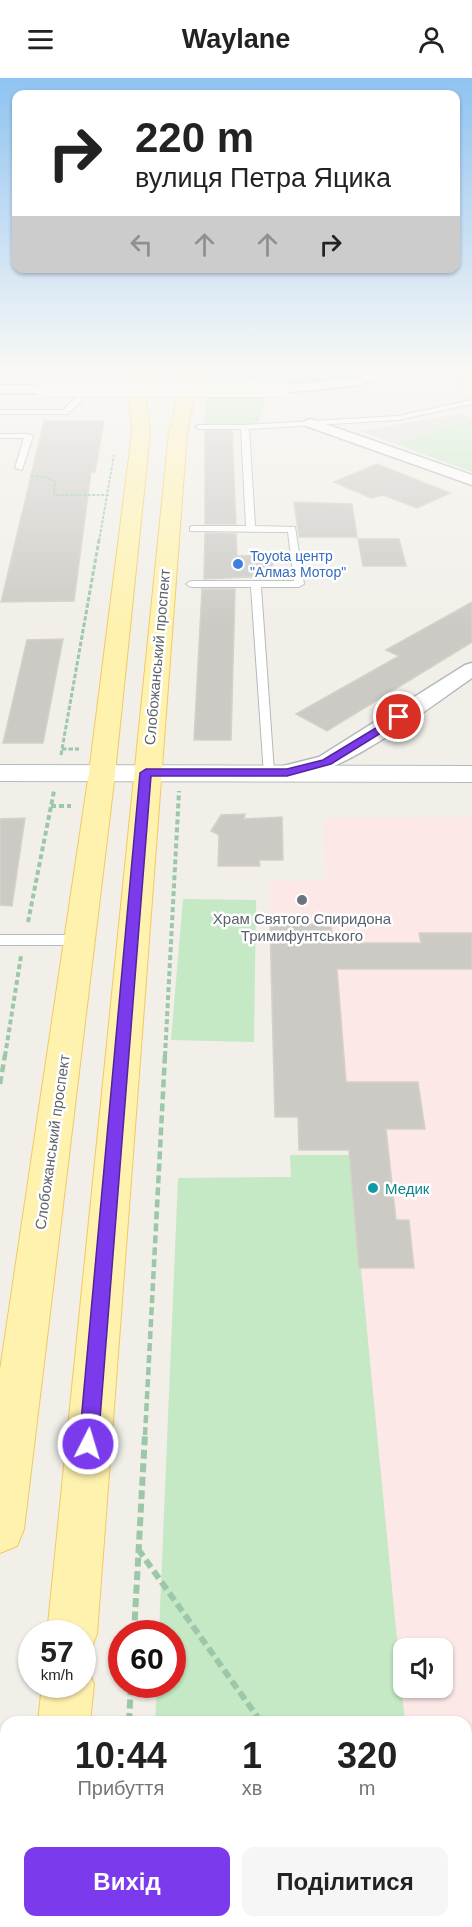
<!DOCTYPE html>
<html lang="uk">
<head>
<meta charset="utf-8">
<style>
	body { margin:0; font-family:Helvetica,sans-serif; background:#f6f6f6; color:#222; height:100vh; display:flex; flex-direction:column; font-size:22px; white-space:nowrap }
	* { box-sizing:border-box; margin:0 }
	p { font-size:20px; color:#767676 }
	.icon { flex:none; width:33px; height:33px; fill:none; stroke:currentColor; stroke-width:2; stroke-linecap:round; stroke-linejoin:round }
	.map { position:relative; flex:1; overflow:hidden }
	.sheet { position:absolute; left:0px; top:1638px; width:472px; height:212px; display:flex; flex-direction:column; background:#fff; border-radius:18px 18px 0 0; box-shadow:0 2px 4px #0004 }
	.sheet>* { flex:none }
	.banner { position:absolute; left:12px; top:12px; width:448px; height:183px; border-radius:12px; box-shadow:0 2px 4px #0004; background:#fff; color:#222; overflow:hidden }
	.tools { position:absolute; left:393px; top:1560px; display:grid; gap:12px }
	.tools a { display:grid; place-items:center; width:60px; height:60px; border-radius:12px; background:#fff; box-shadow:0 2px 4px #0004; font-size:30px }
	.speed { position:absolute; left:18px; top:1542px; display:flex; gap:12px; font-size:30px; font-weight:700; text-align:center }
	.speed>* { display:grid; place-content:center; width:78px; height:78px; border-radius:50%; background:#fff; box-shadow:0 2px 4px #0004; line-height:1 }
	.speed small { font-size:15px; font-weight:400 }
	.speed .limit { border:9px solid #d22; background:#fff; color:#111 }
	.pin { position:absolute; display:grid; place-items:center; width:51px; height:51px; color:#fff; margin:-26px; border:3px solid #fff; border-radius:50%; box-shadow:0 2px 6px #0007 }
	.me { position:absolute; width:66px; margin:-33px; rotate:5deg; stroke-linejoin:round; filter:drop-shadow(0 0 4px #0008) }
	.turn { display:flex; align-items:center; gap:21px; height:126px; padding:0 24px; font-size:27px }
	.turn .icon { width:78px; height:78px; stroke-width:2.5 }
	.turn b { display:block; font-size:42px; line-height:51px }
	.lanes { display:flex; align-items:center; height:57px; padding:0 24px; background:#0003; justify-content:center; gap:30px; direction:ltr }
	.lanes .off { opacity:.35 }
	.eta { display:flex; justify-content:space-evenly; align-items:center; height:102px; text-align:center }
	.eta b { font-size:36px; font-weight:800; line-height:42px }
	.primary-button { display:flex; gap:12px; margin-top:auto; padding:12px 24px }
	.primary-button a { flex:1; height:69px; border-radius:12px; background:#7c3aed; color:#fff; font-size:24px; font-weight:800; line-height:69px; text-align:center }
	.primary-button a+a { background:#f6f6f6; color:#222 }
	header { display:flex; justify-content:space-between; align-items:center; height:78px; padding:0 24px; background:#fff; font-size:27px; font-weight:800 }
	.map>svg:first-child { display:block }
</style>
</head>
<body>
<header><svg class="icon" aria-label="menu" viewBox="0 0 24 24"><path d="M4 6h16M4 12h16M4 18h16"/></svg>Waylane<svg class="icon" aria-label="person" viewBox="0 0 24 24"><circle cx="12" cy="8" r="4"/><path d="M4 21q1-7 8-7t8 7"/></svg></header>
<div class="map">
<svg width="472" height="1849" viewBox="0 0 472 1849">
	<rect width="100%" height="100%" fill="#f1efe8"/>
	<polygon fill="#e0deda" points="463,335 472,341 396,366 360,353"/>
	<path fill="#fce8e6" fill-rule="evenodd" d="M472,739V1746H467L466,1644H405L359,1190L349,1051L299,1072L298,1039H275L269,803L325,802L324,740ZM404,1570H442V1610H404Z"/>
	<g fill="#c5e8c5">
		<path d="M208,290H391C336,310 266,307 208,307Z"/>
		<polygon points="264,318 263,333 257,346 204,347 206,319"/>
		<polygon points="472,341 472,394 396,366"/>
		<polygon points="183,821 256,822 254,964 171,962"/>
		<polygon points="290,1077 350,1077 405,1644 155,1644 157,1607 172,1606 172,1556 159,1555 178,1100 291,1099"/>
	</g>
	<g fill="#cccac5" stroke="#d6d1c6" stroke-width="1.5">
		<polygon points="44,343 104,343 95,394 91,394 74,523 1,524"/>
		<polygon points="205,353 232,353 236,446 205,446"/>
		<polygon points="377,386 450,415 417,430 383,417 371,420 334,404"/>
		<polygon points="294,424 352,426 357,459 299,459"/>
		<polygon points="205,455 236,456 237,478 272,477 273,498 204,501"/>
		<polygon points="358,461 399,461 406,488 363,488"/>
		<polygon points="202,511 235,511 231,662 194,662"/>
		<polygon points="472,524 472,564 327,653 296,636 399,578 386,572"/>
		<polygon points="63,561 43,665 3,665 27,562"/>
		<polygon points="245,736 244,741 282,739 283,782 259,782 260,788 218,788 219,757 211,753 221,737"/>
		<polygon points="25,740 12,828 0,827 0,741"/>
		<polygon points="270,846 331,846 333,865 421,865 419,855 472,855 472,891 337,891 346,1004 418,1004 425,1051 386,1051 396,1142 409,1142 414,1190 359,1190 349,1072 299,1072 298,1039 275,1039"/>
	</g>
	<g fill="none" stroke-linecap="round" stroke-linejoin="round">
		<g stroke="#b5b8bc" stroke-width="2">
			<g id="lane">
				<polygon points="56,290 63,290 62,294 85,301 82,322 68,336 0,336 0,332 63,332 74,321 77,302 58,297 0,298 0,294 55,293"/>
				<polygon points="472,322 472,326 398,342 249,351 255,448 295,449 304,506 299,509 261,509 274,694 272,697 264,697 251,509 191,509 186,506 191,503 294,503 288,454 190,453 190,449 193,448 246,448 241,351 199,351 195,349 199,347 245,347 398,338"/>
				<polygon points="0,356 29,356 33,358 22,392 15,390 24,360 0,360"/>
				<polygon points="0,857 80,857 87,862 80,867 0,867"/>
			</g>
		</g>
		<g stroke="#b5b8bc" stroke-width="3">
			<g id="street">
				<polygon points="391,290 415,290 354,308 281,315 274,311 281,307 354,300"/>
				<polygon points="0,307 44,307 51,311 44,315 0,315"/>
				<polygon points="311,341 472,397 472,407 306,348 304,345 306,342"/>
				<path d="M472,585V600C432,627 326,711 279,699L275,694L279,689L319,679L465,587Z"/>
			</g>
		</g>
		<g stroke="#b6babf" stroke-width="2">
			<g id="secondary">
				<polygon points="0,687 472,688 472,704 0,703"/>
				<polygon points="0,1815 6,1815 6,1844 123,1844 125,1849 0,1849"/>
				<polygon points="466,1820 472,1820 472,1849 430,1849 432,1844 466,1844"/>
			</g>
		</g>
		<g stroke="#f2c960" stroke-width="2">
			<g id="primary">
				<polygon points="134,290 150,290 145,316 150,355 115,695 24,1451 17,1468 0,1475 0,1292 89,695 132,355 129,316"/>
				<polygon points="179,290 195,290 195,316 187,355 97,1556 90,1574 82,1577 82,1556 47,1556 169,355 179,316"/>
				<polygon points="82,1586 86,1588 94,1606 90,1644 38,1644 42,1606 82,1606"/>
				<polygon points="17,1844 75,1844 74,1849 16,1849"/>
			</g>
		</g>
		<g stroke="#9cc7a9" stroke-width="2" stroke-dasharray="3 1.5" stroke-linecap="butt">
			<polyline points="464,311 460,305 466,290"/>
			<polyline points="31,398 46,399 55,404 54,417 109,417"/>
			<polyline points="99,463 114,377"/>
		</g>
		<g stroke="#9cc7a9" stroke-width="3" stroke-dasharray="4.5 2" stroke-linecap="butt">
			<polyline points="62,671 79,671"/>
			<polyline points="61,677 99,462"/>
		</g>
		<g stroke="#9cc7a9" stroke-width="4" stroke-dasharray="5 3" stroke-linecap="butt">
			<polyline points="51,728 71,728"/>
			<polyline points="28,844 54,713"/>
			<polyline points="5,978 21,878"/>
			<polyline points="165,978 179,713"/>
		</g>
		<g stroke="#9cc7a9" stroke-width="4.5" stroke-dasharray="8 4" stroke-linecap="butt">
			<polyline points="0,1006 5,977"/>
			<polyline points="145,1357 165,977"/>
		</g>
		<g stroke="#9cc7a9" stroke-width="6" stroke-dasharray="9 4.5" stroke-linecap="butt">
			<polyline points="138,1471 261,1644"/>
			<polyline points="134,1556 145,1356"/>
			<polyline points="129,1644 131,1606"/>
			<polyline points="466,1768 472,1768"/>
		</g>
		<use href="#lane" fill="#fff" fill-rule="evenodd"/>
		<use href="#street" fill="#fff" fill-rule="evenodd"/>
		<use href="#secondary" fill="#fff" fill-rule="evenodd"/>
		<use href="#primary" fill="#fff2af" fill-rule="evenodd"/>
		<g stroke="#b5b8bc" stroke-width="17" stroke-linecap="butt">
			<polyline id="street-bridge" points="44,311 281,311"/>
		</g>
		<use href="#street-bridge" stroke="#fff" stroke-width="16"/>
	</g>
	<linearGradient id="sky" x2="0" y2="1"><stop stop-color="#8fc3f1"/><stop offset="0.53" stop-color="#f9f8f5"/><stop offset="1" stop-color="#f9f8f5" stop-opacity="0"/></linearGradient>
	<rect width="472" height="549" fill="url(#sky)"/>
	<polygon fill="#7c3aed" stroke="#51269a" stroke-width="1.5" points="399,636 404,639 402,642 331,686 287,698 151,698 98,1366 95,1373 88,1376 82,1373 79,1366 140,695 146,691 287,691 323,682"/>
	<circle fill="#3f7fe0" stroke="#fff" stroke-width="2" cx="238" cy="486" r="6"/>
	<circle fill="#6b7280" stroke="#fff" stroke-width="2" cx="302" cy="822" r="6"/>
	<circle fill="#0f9aa8" stroke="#fff" stroke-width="2" cx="373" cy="1110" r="6"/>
	<g text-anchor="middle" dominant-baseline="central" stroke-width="5" stroke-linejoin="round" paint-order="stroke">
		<g font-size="14" fill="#366cbe" stroke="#fff" text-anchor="start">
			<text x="250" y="478">Toyota центр<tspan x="250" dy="16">"Алмаз Мотор"</tspan></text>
		</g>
		<g font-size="15" fill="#5f6368" stroke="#fff">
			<text transform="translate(157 579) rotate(-85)">Слобожанський проспект</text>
			<text transform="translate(52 1064) rotate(-82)">Слобожанський проспект</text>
		</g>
		<g font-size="15" fill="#5b616d" stroke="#fff">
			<text x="302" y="840">Храм Святого Спиридона<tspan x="302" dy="17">Тримифунтського</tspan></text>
		</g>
		<g font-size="15" fill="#0d838f" stroke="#fff" text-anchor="start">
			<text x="385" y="1110">Медик</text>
		</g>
	</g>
</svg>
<div class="tools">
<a><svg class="icon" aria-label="sound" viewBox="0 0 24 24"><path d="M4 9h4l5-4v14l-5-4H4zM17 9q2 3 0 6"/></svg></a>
</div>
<div class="speed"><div>57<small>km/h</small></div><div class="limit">60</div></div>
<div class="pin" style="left:399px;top:639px;background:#d93025"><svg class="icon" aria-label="arrive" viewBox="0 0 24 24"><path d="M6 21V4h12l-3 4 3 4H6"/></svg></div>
<svg class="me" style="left:88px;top:1366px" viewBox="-20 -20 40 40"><circle r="17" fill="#7c3aed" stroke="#fff" stroke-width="3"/><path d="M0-11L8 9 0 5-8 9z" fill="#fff"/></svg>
<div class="banner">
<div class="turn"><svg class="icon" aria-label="right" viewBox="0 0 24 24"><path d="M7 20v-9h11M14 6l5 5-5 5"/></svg><div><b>220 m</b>вулиця Петра Яцика</div></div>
<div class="lanes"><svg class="icon off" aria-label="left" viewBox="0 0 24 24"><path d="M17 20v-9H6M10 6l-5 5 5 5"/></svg><svg class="icon off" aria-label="ahead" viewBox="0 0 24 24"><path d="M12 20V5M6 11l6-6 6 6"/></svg><svg class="icon off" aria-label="ahead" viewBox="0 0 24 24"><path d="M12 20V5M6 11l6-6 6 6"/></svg><svg class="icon" aria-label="right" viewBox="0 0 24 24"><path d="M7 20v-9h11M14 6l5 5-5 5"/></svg></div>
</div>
<section class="sheet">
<div class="eta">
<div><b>10:44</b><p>Прибуття</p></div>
<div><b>1</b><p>хв</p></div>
<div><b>320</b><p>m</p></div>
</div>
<div class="primary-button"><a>Вихід</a><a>Поділитися</a></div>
</section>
</div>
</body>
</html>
